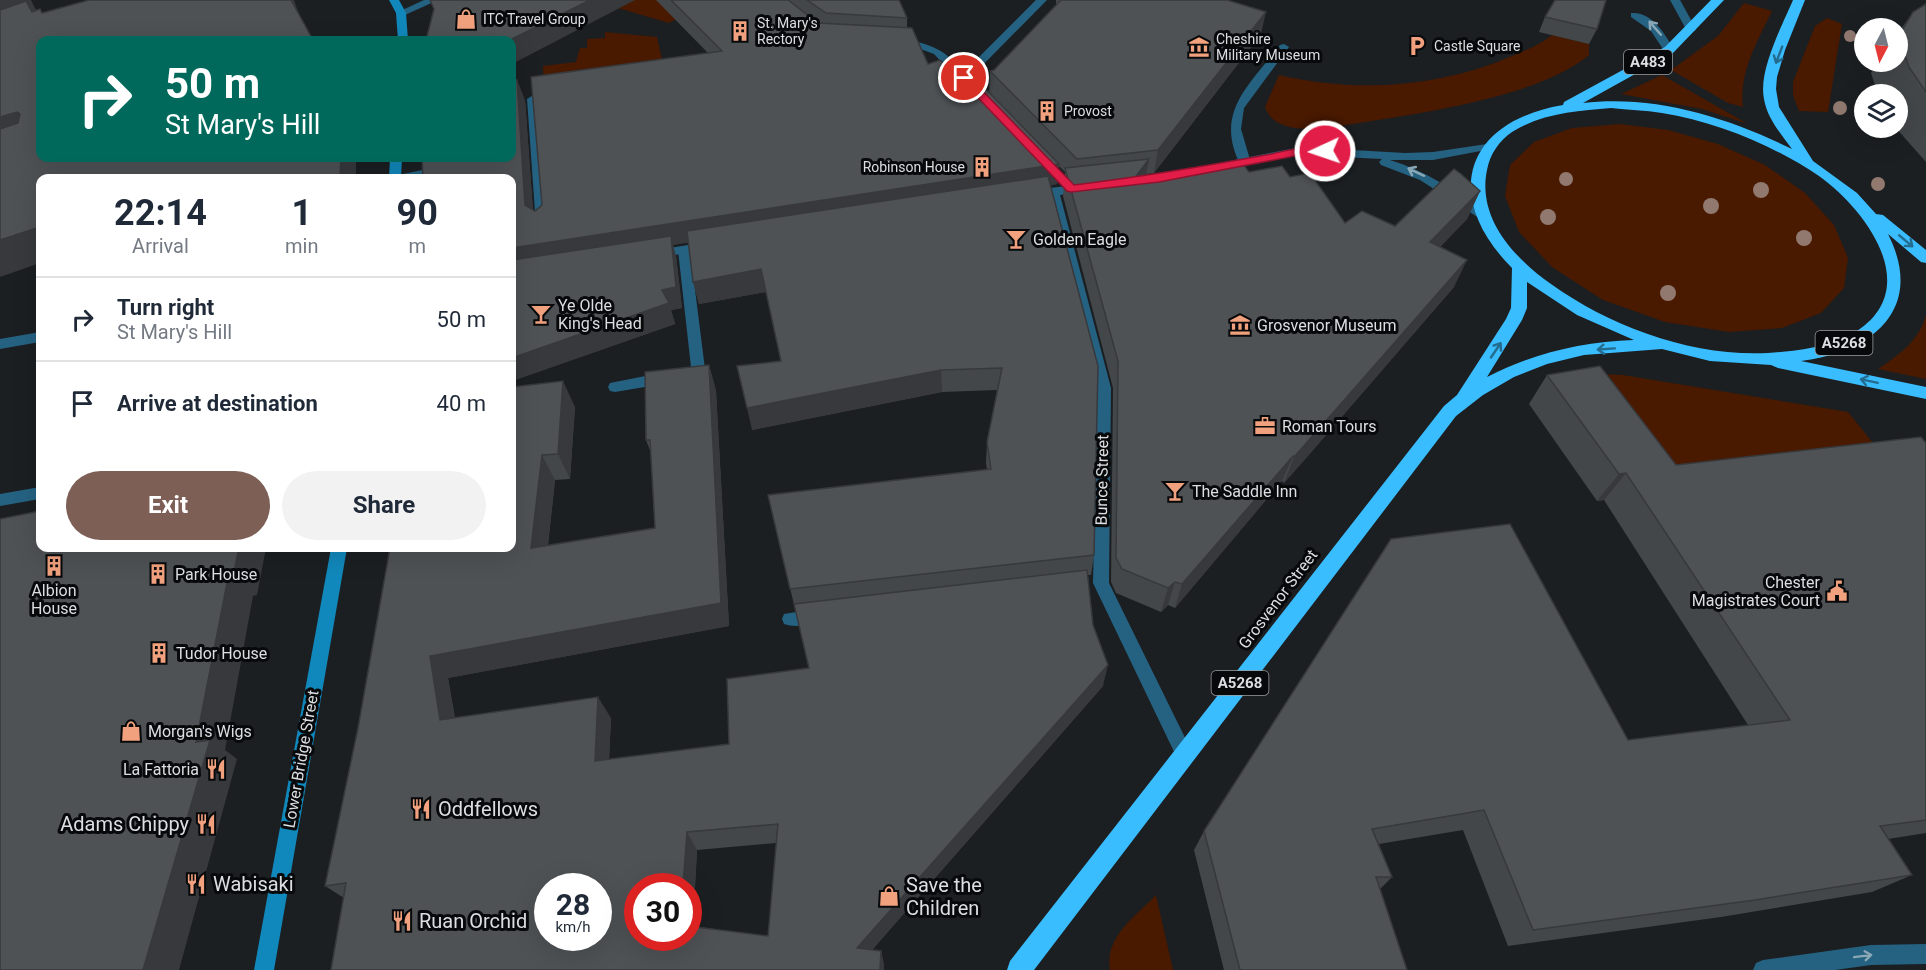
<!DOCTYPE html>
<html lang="en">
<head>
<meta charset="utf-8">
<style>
	body { margin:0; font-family:Roboto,sans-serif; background:#f2f2f3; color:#1f2937; height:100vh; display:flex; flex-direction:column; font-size:22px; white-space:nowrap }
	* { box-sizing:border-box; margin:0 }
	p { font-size:20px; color:#747a83 }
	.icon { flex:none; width:33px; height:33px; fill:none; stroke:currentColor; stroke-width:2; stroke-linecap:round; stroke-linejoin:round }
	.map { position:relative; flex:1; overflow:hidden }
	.details { position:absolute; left:36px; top:174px; width:480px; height:378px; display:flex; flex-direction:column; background:#fff; border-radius:12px; box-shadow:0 6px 24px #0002 }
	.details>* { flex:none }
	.top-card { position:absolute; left:36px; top:36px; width:480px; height:126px; border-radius:12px; box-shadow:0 6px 24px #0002; background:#00695c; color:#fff; overflow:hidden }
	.needle { width:39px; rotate:187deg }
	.buttons { position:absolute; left:1854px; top:18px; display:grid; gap:12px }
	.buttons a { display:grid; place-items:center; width:54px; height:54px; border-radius:50%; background:#fff; box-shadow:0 6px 24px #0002; font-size:30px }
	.speed { position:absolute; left:534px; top:873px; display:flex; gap:12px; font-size:30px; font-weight:700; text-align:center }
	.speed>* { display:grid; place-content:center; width:78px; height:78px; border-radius:50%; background:#fff; box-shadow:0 6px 24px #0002; line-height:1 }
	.speed small { font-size:15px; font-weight:400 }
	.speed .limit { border:9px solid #d22; background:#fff; color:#111 }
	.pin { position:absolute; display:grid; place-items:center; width:51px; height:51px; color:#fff; margin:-26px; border:3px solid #fff; border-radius:50%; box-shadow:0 2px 6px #0007 }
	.me { position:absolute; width:66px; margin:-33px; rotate:267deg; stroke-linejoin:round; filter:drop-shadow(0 0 4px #0008) }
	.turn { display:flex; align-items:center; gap:21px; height:126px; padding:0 30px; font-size:27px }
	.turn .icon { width:78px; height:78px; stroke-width:2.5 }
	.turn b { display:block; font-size:42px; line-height:51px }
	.eta { display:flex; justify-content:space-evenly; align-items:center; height:102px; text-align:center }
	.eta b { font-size:36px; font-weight:700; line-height:42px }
	.button { display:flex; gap:12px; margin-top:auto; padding:12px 30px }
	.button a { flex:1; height:69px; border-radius:36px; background:#7d5f56; color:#fff; font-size:24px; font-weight:700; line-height:69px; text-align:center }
	.button a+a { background:#f2f2f3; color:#1f2937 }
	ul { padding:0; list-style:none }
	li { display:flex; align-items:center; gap:18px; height:84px; padding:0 30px; border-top:2px solid #e0e1e3 }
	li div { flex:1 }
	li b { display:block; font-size:22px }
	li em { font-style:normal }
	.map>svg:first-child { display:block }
</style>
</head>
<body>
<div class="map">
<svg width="1926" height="970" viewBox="0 0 1926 970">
	<rect width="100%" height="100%" fill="#1b1f22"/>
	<g fill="#491900">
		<polygon points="634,0 714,0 669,23 618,8"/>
		<path d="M1744,3L1772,11C1757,42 1739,72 1743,107L1728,103L1671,70L1718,36Z"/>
		<polygon points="1827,18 1842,24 1828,112 1799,111 1793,95 1793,82 1815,26"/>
		<polygon points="605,32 657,37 665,73 544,94 543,66 576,62 580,48 587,48 587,39 605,38"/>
		<path d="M1552,35L1589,44V55C1533,102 1395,116 1322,129C1301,129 1273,130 1265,107L1279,75C1356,93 1438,88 1512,56C1526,50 1540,45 1552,35Z"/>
		<polygon points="1662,75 1748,124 1702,109 1621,94"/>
		<polygon points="1620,124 1668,130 1718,144 1765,165 1805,193 1834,225 1848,258 1844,288 1821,313 1782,328 1729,332 1665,322 1603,300 1552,267 1519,232 1505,196 1510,165 1534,142 1572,128"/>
		<path d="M1926,315V379L1878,369C1900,354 1919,341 1926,315Z"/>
		<polygon points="1601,374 1623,375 1848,412 1890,464 1665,494"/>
		<path d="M1156,895L1173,970H1110C1104,937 1136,916 1156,895Z"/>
	</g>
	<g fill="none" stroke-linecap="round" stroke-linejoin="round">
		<g fill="#256282" fill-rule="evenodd">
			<polygon points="1036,0 1047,0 968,80 960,80 960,76"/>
			<polygon points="1670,0 1680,0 1696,29 1695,31 1687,31"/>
			<path d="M1631,13C1652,11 1666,35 1674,50L1673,52H1665L1651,31L1631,17Z"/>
			<path d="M1284,44L1289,47L1244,108L1241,129L1251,163L1245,167L1241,166C1213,112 1250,85 1280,45Z"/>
			<polygon points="532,96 537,99 548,226 542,230 536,226 527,99"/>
			<polygon points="684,246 690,250 705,369 697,378 692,379 615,392 610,391 608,387 610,383 615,382 691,367 678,250"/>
			<polygon points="40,487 40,499 0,506 0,494"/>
		</g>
		<g fill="#256282" fill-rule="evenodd">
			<polygon points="424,0 438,0 405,15 396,13"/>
			<polygon points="403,35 407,36 407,40 389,40"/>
			<path d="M901,39C947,45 953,61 983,93V97H975L934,54L915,47L897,44V40Z"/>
			<path d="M1487,144L1491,145V149L1433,160H1390C1426,171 1456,191 1486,213L1488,216L1482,220L1420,180L1381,165L1379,162L1382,159L1300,155L1159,183L1125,187L1119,183L1125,179L1159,175L1300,147L1405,153L1433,152Z"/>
			<polygon points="432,168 438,172 436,175 418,178 396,178 398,175"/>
			<polygon points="1084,184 1088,185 1088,191 1060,195 1111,388 1109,583 1194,756 1191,762 1185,764 1179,762 1093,583 1097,388 1048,196 1033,198 1027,194 1033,190"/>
			<polygon points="707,242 711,243 713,246 711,249 657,258 651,254 657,250"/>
			<polygon points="40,332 40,342 0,349 0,339"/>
			<path d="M815,609L821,611L823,616L821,621C810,625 795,628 784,624L782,619L784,614Z"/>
			<polygon points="1926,944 1926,964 1871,965 1835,970 1753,970 1756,963 1763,960 1871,945"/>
		</g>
		<g fill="#18b" fill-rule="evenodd">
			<polygon points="389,0 399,0 406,13 408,40 398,40 396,13"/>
			<polygon points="390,158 402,158 401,178 389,178"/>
			<polygon points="331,548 347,548 274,970 254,970"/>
		</g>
		<path fill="#3abdfe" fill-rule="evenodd" d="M1711,0H1724L1673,53L1583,103C1656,95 1726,117 1792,149C1781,134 1767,118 1764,99C1758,71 1782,26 1793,0H1805L1785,50L1777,77L1776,89L1779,107L1813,161L1857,193L1876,214L1883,215L1926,250V263L1921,262L1888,234C1926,309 1872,352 1801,361L1926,387V399L1778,368L1771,365L1710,361L1662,349L1584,355L1547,364L1514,377L1483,395L1456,416L1034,970H1007L1010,961L1444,406L1457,395L1506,319L1511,308L1512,268C1442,198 1463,122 1563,105L1564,102L1665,47ZM1611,108C1628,110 1645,110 1662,113C1717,122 1773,145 1819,176C1865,209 1924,287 1857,331C1832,347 1797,351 1768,353C1693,357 1611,327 1551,284C1514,258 1477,218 1487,170C1490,154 1499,141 1512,132C1542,113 1577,111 1611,108ZM1527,282L1577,315L1634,340C1581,342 1534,353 1487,377L1522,320L1527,308Z"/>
	</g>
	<g fill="#917970">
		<circle cx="1850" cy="36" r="6"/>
		<circle cx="1840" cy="108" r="7"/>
		<circle cx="1566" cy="179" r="7"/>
		<circle cx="1878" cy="184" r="7"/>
		<circle cx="1761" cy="190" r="8"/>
		<circle cx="1711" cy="206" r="8"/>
		<circle cx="1548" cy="217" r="8"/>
		<circle cx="1804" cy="238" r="8"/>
		<circle cx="1668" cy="293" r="8"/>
	</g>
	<g fill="#434749" fill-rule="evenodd">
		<path d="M656,0H899L907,18V28L928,64L960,82L989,93L990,71L994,70L1056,5V0H1227L1261,34L1154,173L1146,174L1145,181L1249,172L1290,177L1345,223L1395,226L1480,191L1467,219L1440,247L1454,287L1307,457L1284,483L1282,481L1175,608L1168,605L1161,612L1116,593L1111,582L1113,388L1063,196L1065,172L1059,166L1057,184L1051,185L1094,555L1091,575H1088L1093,625L1103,686L872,950L881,951L884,965V970H331L344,898L325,886L512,387L575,407L570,479L555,480L548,545L655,528L651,453L646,440L709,365L716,391L729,626L448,678L455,718H611L609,760L729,744L809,668L768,495L987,470L986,463L987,442L997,390L942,392L752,430L781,361L766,292L699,304L693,282L688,242L673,245L676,256L682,308L671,310L675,324L512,381V158L525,100L533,210L535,211L708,53ZM776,843L768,936L693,926L697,850Z"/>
		<polygon points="1926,4 1926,162 1896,128 1898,128 1898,94 1878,94 1871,73 1878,62 1898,62 1898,33 1913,12"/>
		<polygon points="1545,17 1597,29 1589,44 1539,32"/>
		<polygon points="1547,375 1676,465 1926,443 1926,833 1888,839 1912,875 1872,892 1721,917 1508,946 1463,830 1379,844 1392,877 1380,889 1407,970 1224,970 1194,850 1204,831 1628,740 1748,725 1604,500 1597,501 1529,404"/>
	</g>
	<g fill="#37393c">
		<polygon points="0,0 31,0 41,20 0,35"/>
		<polygon points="291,0 294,0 300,18"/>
		<polygon points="590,0 635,0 512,64 512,40 510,40"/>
		<polygon points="1266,12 1261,34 1154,173 1158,150"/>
		<polygon points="517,80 525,100 534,226 525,205"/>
		<polygon points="17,112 39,140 0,153 0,117"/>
		<polygon points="341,158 356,158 356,178 337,178"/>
		<polygon points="1149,159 1144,187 1131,183"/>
		<polygon points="1059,164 1057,184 673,245 676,256 682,308 671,310 675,324 512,381 512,248"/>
		<polygon points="1480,191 1467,219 1418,270 1430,242"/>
		<polygon points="40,227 40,263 0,277 0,240"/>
		<polygon points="1467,260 1454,287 1284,483 1294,457"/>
		<polygon points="761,269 766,292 699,304 693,282"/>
		<polygon points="709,365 716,391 729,626 448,678 458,740 440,720 430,656 721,603"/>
		<polygon points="941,370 942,392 752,430 747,408"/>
		<polygon points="563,381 575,407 570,479 558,454"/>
		<polygon points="542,455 555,480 545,572 531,548"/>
		<polygon points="1293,456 1282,481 1175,608 1182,584"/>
		<polygon points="1626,473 1604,500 1597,501 1619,474"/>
		<polygon points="239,548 266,548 257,595 253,596 225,750 237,759 179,970 143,970 229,573"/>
		<polygon points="1175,582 1168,605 1161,612 1168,588"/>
		<polygon points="1108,665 1103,686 861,962 857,948"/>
		<polygon points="598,697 611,718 608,781 595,761"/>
		<polygon points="687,832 697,850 692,939 688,935 688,886 683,886"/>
		<polygon points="881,951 884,965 884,970 880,970"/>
	</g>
	<g fill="#4e5255" stroke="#37393c" stroke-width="1.5" fill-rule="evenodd">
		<polygon points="89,0 291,0 313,40 40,40 40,158 341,158 340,178 40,178 40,227 0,240 0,129 18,123 20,114 17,112 0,117 0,10 26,1 32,12 40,9 42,13"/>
		<polygon points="430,0 590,0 510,40 426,40 434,9"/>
		<polygon points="671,0 788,0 818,23 912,28 928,64 940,60 960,82 975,78 1059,164 512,248 512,178 423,178 422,158 512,158 512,80 517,80 525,205 535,211 542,205 531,77 722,51"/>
		<polygon points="807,0 899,0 907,18 826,13"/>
		<polygon points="1061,0 1227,0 1266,12 1158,150 1077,159 990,71 994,70"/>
		<polygon points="1555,0 1606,0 1597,29 1545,17"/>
		<polygon points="1926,4 1926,92 1909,67 1898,37 1913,12"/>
		<polygon points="1149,159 1131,183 1243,164 1249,172 1282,166 1290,177 1310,173 1345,223 1362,211 1395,226 1454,169 1461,174 1480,191 1430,242 1467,260 1317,431 1294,457 1293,456 1182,584 1175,582 1168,588 1122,569 1116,558 1118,361 1065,168"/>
		<polygon points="1048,176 1098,366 1094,555 790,589 768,495 991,469 987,442 1002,368 941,370 747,408 737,366 781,361 761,269 693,282 687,231"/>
		<polygon points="671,236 676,287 662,290 669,303 512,358 512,260"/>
		<path d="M709,365L721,603L430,656L440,720L598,697L595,761L729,744L727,679L809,668L794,604L1087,570L1093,625L1108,665L857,948L881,951L880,970H331L346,883L325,886L358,728L390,548H512V387L563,381L558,454L542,455L531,548L655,528L650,440H646L645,372ZM778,824L768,936L688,926V938H638V886H683L687,832ZM548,886H598V938H548Z"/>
		<polygon points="1600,366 1676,465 1921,437 1926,443 1926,820 1880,826 1912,875 1755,900 1533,930 1484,810 1372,829 1392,877 1376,877 1407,970 1240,970 1204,831 1391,539 1510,524 1628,740 1790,720 1626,473 1619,474 1547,375"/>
		<polygon points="40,511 40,548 239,548 234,572 229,573 196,742 210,740 143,970 0,970 0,519"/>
	</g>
	<defs><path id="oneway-shaft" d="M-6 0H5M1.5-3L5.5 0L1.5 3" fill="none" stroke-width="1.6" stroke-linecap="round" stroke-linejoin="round" transform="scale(1.5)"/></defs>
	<g stroke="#8aa7b6">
		<use href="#oneway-shaft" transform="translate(1655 28) rotate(-131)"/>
		<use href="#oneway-shaft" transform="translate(1416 172) rotate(-155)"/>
		<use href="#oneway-shaft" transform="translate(1863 956) rotate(-7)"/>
	</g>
	<g stroke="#236c90">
		<use href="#oneway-shaft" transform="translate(1779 55) rotate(111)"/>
		<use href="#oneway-shaft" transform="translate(1906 241) rotate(40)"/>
		<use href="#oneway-shaft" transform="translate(1606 349) rotate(176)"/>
		<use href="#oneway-shaft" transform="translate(1496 350) rotate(-56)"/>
		<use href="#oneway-shaft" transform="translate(1869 381) rotate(-168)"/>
	</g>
	<path fill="#e11d48" stroke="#92132f" stroke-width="1.5" d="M964,75L968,76L1074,185C1140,177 1206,166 1271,154C1285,151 1319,142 1330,151L1325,154L1300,155L1159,182L1071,192L1067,191L961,80V76Z"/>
	<defs>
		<g id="shop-bare" transform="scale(1.62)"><path d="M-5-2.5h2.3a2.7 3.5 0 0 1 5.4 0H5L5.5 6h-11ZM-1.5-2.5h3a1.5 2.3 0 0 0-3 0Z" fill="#f1a17d" stroke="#07090a" stroke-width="2.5" paint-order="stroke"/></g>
		<g id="building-bare" transform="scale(1.62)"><path d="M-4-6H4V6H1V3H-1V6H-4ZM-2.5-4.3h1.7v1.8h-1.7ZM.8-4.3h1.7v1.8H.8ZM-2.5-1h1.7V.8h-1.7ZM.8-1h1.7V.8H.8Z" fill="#f1a17d" stroke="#07090a" stroke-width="2.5" paint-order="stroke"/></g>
		<g id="parking-bare" transform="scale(1.62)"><path d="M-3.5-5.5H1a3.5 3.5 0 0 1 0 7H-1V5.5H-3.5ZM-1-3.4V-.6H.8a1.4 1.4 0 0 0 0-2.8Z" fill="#f1a17d" stroke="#07090a" stroke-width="2.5" paint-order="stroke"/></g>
		<g id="museum-bare" transform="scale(1.62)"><path d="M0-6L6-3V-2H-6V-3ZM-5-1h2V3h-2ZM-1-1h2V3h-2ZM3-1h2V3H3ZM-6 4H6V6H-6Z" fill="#f1a17d" stroke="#07090a" stroke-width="2.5" paint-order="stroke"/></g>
		<g id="bar-bare" transform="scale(1.62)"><path d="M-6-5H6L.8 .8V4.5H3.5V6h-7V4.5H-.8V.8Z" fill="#f1a17d" stroke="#07090a" stroke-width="2.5" paint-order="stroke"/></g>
		<g id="office-bare" transform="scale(1.62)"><path d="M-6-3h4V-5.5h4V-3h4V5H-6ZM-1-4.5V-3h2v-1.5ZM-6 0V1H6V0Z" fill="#f1a17d" stroke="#07090a" stroke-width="2.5" paint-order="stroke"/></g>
		<g id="civic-bare" transform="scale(1.62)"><path d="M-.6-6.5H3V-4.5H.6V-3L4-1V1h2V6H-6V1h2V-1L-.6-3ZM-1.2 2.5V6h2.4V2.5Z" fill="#f1a17d" stroke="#07090a" stroke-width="2.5" paint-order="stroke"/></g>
		<g id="restaurant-bare" transform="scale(1.62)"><path d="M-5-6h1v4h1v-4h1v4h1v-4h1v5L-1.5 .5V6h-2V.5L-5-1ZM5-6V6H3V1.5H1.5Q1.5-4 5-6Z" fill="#f1a17d" stroke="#07090a" stroke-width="2.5" paint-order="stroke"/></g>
	</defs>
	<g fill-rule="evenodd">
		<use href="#shop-bare" x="466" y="19"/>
		<use href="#building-bare" x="740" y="31"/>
		<use href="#parking-bare" x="1417" y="46"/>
		<use href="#museum-bare" x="1199" y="47"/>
		<use href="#building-bare" x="1047" y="111"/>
		<use href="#building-bare" x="982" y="167"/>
		<use href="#bar-bare" x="1016" y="239"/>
		<use href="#bar-bare" x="541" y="314"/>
		<use href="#museum-bare" x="1240" y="325"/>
		<use href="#office-bare" x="1265" y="426"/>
		<use href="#bar-bare" x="1175" y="491"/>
		<use href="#building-bare" x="54" y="566"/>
		<use href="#building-bare" x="158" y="574"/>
		<use href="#civic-bare" x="1837" y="591"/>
		<use href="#building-bare" x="159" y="653"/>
		<use href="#shop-bare" x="131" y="731"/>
		<use href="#restaurant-bare" x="216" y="769"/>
		<use href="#restaurant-bare" x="421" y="809"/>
		<use href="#restaurant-bare" x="206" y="824"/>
		<use href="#restaurant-bare" x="196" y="884"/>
		<use href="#shop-bare" x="889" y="896"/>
		<use href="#restaurant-bare" x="402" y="921"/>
	</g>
	<g text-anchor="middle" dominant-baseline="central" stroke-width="6" stroke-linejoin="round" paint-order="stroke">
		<g font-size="14" fill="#dcdfe1" stroke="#07090a" text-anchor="start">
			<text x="483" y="19">ITC Travel Group</text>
			<text x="757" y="23">St. Mary's<tspan x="757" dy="16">Rectory</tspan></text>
			<text x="1216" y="39">Cheshire<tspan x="1216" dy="16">Military Museum</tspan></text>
			<text x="1434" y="46">Castle Square</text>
			<text x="1064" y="111">Provost</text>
			<text x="965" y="167" text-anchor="end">Robinson House</text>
		</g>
		<g fill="#07090a" stroke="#9c9fa0" stroke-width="1.5">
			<rect x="1624" y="50" width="48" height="24" rx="4.5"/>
			<rect x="1815.5" y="331" width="57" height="24" rx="4.5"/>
			<rect x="1211.5" y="671" width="57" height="24" rx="4.5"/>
		</g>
		<g font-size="15" font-weight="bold" fill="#dcdfe1">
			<text x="1648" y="62">A483</text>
			<text x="1844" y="343">A5268</text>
			<text x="1240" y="683">A5268</text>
		</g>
		<g font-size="16" fill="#dcdfe1" stroke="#07090a" text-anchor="start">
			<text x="1033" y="239">Golden Eagle</text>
			<text x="558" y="305">Ye Olde<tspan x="558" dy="18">King's Head</tspan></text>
			<text x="1257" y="325">Grosvenor Museum</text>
			<text x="1282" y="426">Roman Tours</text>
			<text x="1192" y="491">The Saddle Inn</text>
			<text x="175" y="574">Park House</text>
			<text x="1820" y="582" text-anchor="end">Chester<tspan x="1820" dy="18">Magistrates Court</tspan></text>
			<text x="54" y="590" text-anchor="middle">Albion<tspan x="54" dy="18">House</tspan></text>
			<text x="176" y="653">Tudor House</text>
			<text x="148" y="731">Morgan's Wigs</text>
			<text x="199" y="769" text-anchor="end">La Fattoria</text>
		</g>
		<g font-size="16" fill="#dcdfe1" stroke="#07090a">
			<text transform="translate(1102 480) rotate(-89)">Bunce Street</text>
			<text transform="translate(1278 599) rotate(-53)">Grosvenor Street</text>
			<text transform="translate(301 759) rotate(-80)">Lower Bridge Street</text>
		</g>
		<g font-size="20" fill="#dcdfe1" stroke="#07090a" text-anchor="start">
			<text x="438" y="809">Oddfellows</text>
			<text x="189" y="824" text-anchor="end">Adams Chippy</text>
			<text x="213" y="884">Wabisaki</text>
			<text x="906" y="885">Save the<tspan x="906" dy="23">Children</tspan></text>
			<text x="419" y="921">Ruan Orchid</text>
		</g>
	</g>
</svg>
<div class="buttons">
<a><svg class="needle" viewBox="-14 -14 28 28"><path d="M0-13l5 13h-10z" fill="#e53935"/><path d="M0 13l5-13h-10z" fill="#747a83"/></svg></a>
<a><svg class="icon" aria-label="layers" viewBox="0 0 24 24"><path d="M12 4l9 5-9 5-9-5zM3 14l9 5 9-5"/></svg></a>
</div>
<div class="speed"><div>28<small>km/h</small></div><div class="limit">30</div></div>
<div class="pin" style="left:964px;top:78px;background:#d93025"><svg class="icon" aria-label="arrive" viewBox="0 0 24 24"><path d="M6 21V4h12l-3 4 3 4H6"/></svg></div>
<svg class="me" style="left:1325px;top:151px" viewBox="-20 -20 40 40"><circle r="17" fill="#e11d48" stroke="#fff" stroke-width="3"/><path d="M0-11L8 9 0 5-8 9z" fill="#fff"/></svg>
<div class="top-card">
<div class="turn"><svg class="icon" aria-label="right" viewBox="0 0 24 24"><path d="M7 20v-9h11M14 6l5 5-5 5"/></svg><div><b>50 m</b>St Mary's Hill</div></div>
</div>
<section class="details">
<div class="eta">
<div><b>22:14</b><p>Arrival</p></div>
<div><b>1</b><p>min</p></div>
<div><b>90</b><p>m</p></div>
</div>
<ul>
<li><svg class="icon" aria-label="right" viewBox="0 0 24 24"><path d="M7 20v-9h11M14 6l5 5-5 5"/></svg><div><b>Turn right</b><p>St Mary's Hill</p></div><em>50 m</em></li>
<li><svg class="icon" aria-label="arrive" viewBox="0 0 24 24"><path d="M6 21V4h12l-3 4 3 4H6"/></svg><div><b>Arrive at destination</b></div><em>40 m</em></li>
</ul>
<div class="button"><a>Exit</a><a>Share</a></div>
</section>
</div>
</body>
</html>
